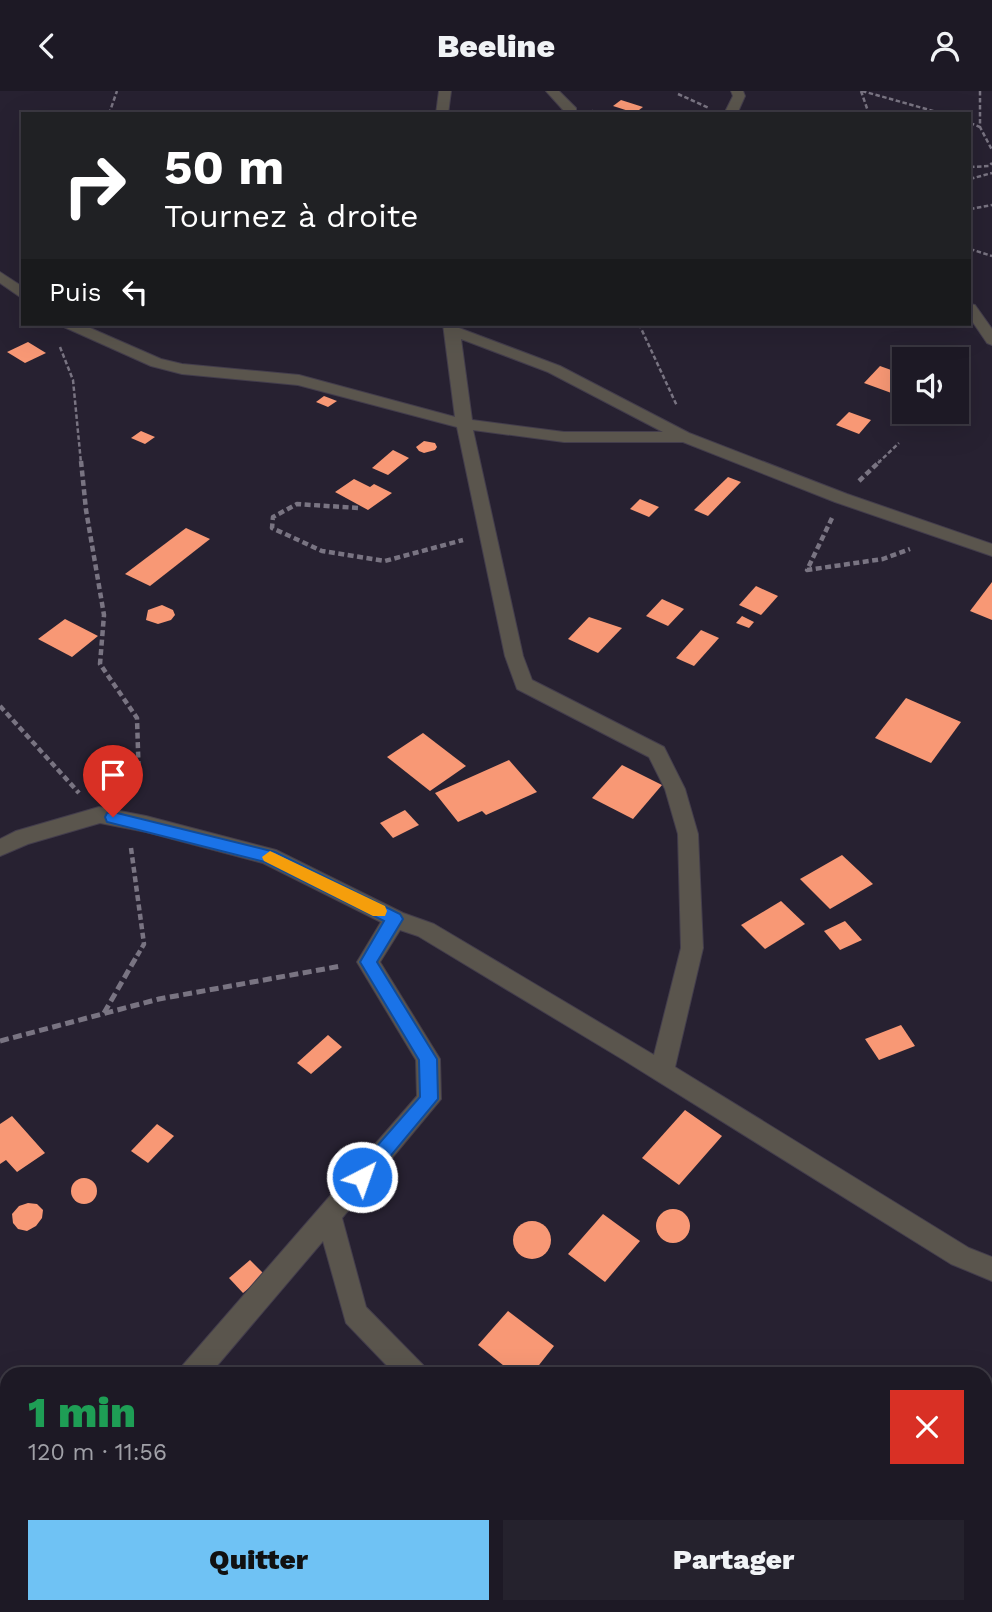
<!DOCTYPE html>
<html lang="fr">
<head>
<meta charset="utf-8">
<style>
	body { margin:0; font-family:"Work Sans",sans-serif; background:#25222d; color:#f1f3f6; height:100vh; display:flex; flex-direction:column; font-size:26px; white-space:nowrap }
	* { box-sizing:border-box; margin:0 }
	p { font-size:23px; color:#a0a0a7 }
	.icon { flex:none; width:38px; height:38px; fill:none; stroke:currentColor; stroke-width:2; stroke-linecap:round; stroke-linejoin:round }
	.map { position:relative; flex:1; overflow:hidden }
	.panel { position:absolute; left:0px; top:1276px; width:992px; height:247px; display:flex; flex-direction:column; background:#1d1925; border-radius:21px 21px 0 0; box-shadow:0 7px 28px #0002,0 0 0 2px #3b3842 }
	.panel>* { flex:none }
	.banner { position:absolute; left:21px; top:21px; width:950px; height:214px; border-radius:0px; box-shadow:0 7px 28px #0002,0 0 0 2px #3b3842; background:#202124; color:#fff; overflow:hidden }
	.controls { position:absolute; left:892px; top:256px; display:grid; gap:14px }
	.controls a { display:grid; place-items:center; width:77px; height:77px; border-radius:0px; background:#1d1925; box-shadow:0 7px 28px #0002,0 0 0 2px #3b3842; font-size:35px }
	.pin { position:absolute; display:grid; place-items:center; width:60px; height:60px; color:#fff; margin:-72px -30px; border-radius:50% 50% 50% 0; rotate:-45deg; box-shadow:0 0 7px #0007 }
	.pin .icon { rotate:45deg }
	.me { position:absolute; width:77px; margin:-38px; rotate:41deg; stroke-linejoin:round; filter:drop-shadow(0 0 5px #0008) }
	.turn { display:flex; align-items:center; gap:24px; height:147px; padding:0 28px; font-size:32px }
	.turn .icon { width:91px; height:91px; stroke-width:2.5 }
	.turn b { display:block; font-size:49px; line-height:60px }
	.then { display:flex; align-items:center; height:66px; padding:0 28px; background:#0003; gap:14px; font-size:26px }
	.round { display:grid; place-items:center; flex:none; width:74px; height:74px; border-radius:0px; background:#25222d }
	.head { display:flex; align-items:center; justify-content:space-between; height:119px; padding:0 28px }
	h1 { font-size:42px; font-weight:800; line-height:52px; color:#1e9e55 }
	.action { display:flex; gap:14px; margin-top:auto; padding:14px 28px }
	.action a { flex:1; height:80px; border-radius:0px; background:#6fc2f4; color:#111; font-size:28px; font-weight:800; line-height:80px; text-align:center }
	.action a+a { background:#25222d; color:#f1f3f6 }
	header { display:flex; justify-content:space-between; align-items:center; height:91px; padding:0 28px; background:#1d1925; font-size:32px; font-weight:800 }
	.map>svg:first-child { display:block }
</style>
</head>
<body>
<header><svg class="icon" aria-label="back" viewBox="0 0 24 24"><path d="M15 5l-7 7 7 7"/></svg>Beeline<svg class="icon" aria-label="person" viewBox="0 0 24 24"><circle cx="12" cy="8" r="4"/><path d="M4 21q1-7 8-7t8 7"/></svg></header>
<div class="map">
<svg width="992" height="1521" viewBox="0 0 992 1521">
	<rect width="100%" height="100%" fill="#272131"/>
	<g fill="#f89875">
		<polygon points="621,9 643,16 635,22 613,15"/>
		<polygon points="28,251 46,262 25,272 7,261"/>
		<polygon points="880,275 905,284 905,307 864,292"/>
		<polygon points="324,305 337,310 328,316 316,311"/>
		<polygon points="849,321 871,329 859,343 836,334"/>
		<polygon points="141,340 155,346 145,353 131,347"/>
		<polygon points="424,350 435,352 437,356 435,359 424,362 419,360 416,356"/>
		<polygon points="393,359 409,367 388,384 372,377"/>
		<polygon points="728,386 741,391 708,425 694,419"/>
		<polygon points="354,388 370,396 374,393 392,402 368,419 335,401"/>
		<polygon points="640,408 659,416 649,426 630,418"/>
		<polygon points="186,437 210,448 150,495 125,483"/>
		<polygon points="992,491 992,529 970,520"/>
		<polygon points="756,495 778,505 761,524 739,514"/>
		<polygon points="662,508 684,518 668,535 646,525"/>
		<polygon points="162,514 173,519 175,524 171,529 158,533 146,529 148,519"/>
		<polygon points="742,525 754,531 749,537 736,532"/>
		<polygon points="589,526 622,537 598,562 568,548"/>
		<polygon points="65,528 98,545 72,566 38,548"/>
		<polygon points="701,539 719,547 694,575 676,567"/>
		<polygon points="906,607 961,631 931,672 875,647"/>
		<polygon points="423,642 466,675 430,700 387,666"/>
		<polygon points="509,669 537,701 486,724 482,720 458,731 435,702"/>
		<polygon points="622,674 662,694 633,728 592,707"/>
		<polygon points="405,719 419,734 393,747 380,732"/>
		<polygon points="842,764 873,793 830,818 800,788"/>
		<polygon points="781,810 805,833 765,858 741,834"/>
		<polygon points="845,830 862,849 840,859 824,840"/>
		<polygon points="901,934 915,955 879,969 865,948"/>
		<polygon points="328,944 342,956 311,983 297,972"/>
		<polygon points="685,1019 722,1045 679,1094 642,1067"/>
		<polygon points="12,1025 45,1062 17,1081 6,1069 0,1073 0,1033"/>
		<polygon points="157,1033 174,1045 148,1072 131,1060"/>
		<circle cx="84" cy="1100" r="13"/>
		<polygon points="28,1112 37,1113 43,1119 42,1127 36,1135 27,1140 18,1138 13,1132 12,1123 19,1115"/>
		<circle cx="673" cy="1135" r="17"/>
		<polygon points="603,1123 640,1150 605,1191 568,1163"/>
		<circle cx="532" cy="1149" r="19"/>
		<polygon points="250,1169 265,1184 243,1202 229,1187"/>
		<polygon points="508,1220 554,1255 532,1283 514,1283 478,1254"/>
		<polygon points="162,1516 213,1516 209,1521 169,1521"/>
		<polygon points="867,1516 905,1516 911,1521 862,1521"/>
	</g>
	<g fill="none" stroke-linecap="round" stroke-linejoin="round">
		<g stroke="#433d4c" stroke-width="2">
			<g id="minor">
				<polygon points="439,0 451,0 448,23 436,23"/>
				<polygon points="546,0 559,0 576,17 576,23 562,23 564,20"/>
				<polygon points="731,0 743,0 745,5 737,23 724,23 733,5"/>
				<polygon points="0,181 23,196 23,208 0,192"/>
				<polygon points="970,213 975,214 992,238 992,254 987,252 970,227"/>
				<path d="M62,233H81L161,268L182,273L299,284L455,326L443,233H458L459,237L560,275L689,342L847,403L992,453V465L835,411L683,351H564L473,339L523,565L532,589L664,656L685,698L698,743L703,857L675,976L969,1157L992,1166V1190L951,1173L622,968L418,845L400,839L380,871L440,968L441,1008L342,1127L366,1216L423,1274L427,1283H395L346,1232L323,1150L210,1283H179L183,1274L417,1005L416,969L357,871L381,831L263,772L146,741L100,732L28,753L0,765V748L16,740L99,716L146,725L276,759L403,822L434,833L654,964L681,857L678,743L665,698L649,666L517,598L505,565L457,336L298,294L182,283L151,275L64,236ZM461,248L548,281L663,341H564L472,329Z"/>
				<polygon points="32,1516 64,1516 62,1521 29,1521"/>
				<polygon points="499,1516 529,1516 531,1521 501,1521"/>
			</g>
		</g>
		<g stroke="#797482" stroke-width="2.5" stroke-dasharray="4.5 2.5" stroke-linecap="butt">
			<polyline points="861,0 869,23"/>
			<polyline points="862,0 944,23"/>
			<polyline points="980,0 980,36 992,59"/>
			<polyline points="678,3 709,17"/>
			<polyline points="592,20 604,23"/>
			<polyline points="109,23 117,0"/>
			<polyline points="970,32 980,36"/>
			<polyline points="970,76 989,75 992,72"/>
			<polyline points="970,88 992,82"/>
			<polyline points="970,118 992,114"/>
			<polyline points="970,158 992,165"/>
			<polyline points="639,233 677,315"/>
			<polyline points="60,256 73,289 81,372"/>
			<polyline points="878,372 899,352"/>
		</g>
		<g stroke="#797482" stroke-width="4.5" stroke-dasharray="6 3.5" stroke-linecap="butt">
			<polyline points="81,370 86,419 104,524 100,573 137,627 139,691 126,701"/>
			<polyline points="859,390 880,370"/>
			<polyline points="358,417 297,413 273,426 272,437 322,460 385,470 463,449"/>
			<polyline points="832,427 807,479 883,468 910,458"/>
			<polyline points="0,615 79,702"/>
			<polyline points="131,757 144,853 137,865"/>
		</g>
		<g stroke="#797482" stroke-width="5" stroke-dasharray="9 4.5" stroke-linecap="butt">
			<polyline points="104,922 138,863"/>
			<polyline points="0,950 159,908 341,875"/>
			<polyline points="0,1348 7,1347"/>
			<polyline points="985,1491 992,1493"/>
		</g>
		<use href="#minor" fill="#5a554d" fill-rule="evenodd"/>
	</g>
	<polygon fill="#1a73e8" stroke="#114b97" stroke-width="2" points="113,721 275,761 400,823 403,828 377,871 437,968 438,1008 369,1091 362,1094 355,1091 353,1086 355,1080 420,1006 419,969 360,871 384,830 265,771 107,731 105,726 107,722"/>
	<polygon fill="#f59e0b" points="270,760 385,815 387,820 385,825 373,825 264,770 262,766"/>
</svg>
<div class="controls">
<a><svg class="icon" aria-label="sound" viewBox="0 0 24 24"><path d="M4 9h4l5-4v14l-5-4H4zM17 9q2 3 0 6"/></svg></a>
</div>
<div class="pin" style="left:113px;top:726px;background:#d93025"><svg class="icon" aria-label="arrive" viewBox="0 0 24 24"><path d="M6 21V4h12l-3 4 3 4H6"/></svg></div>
<svg class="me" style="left:362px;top:1086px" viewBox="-20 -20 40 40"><circle r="17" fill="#1a73e8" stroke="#fff" stroke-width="3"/><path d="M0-11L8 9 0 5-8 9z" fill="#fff"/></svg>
<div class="banner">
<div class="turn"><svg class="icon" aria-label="right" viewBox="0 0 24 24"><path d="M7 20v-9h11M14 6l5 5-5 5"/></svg><div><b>50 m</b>Tournez à droite</div></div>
<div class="then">Puis<svg class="icon" aria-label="left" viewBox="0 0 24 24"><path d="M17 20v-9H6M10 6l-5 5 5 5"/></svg></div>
</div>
<section class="panel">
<div class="head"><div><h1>1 min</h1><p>120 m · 11:56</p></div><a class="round" style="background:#d93025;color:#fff"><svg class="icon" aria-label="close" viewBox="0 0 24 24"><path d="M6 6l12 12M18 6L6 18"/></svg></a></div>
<div class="action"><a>Quitter</a><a>Partager</a></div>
</section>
</div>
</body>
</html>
